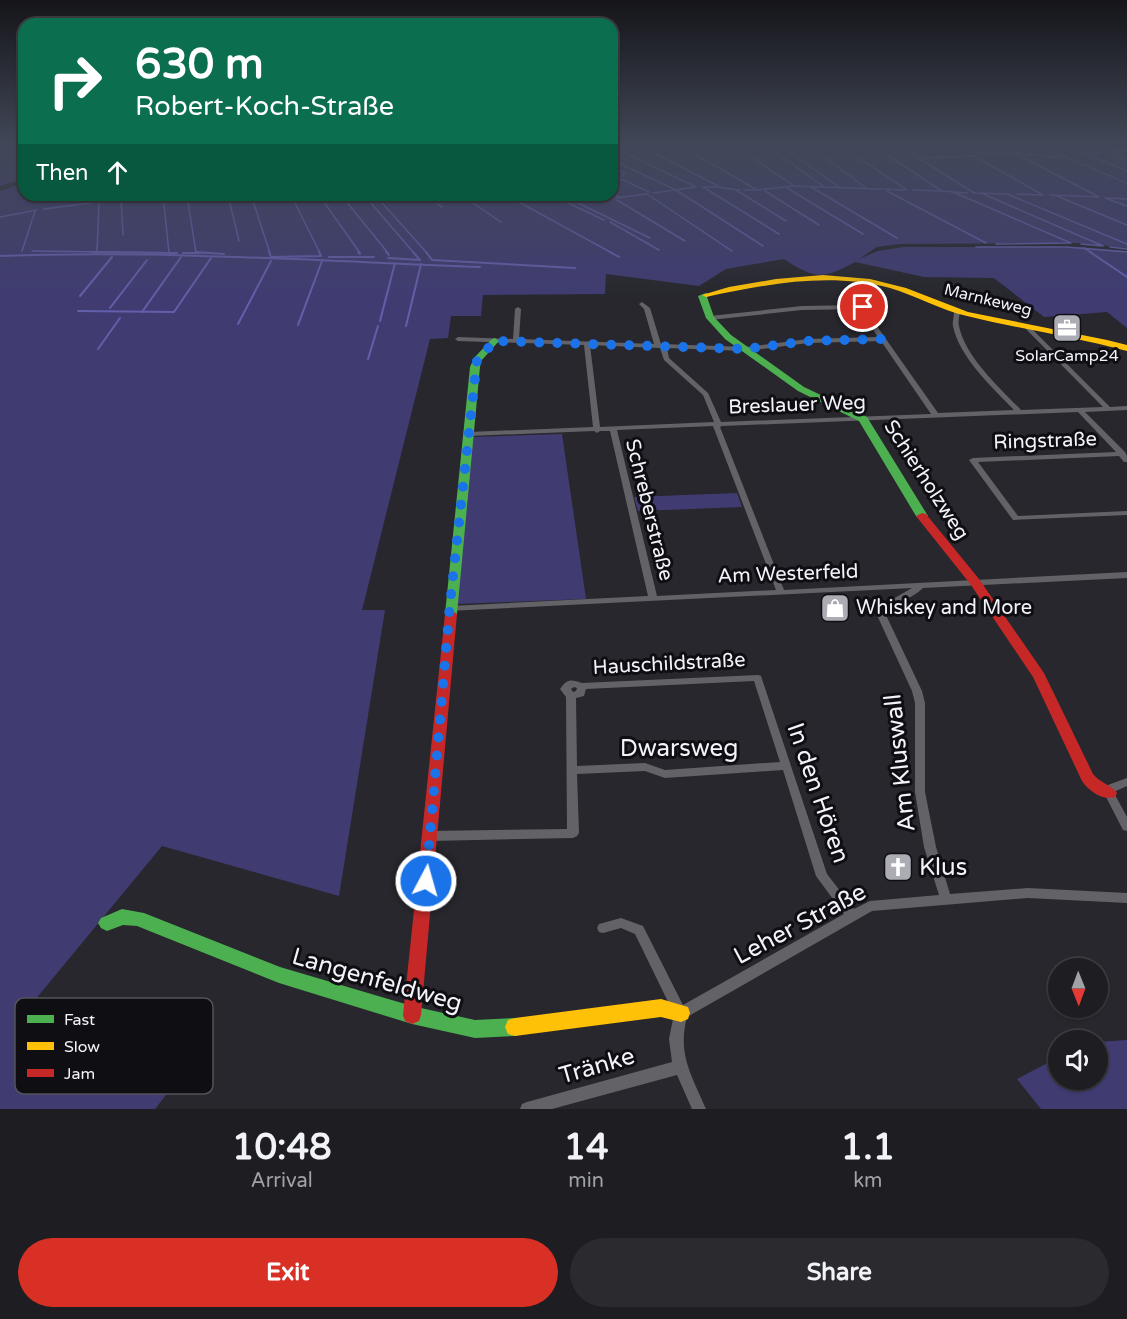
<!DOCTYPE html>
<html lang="en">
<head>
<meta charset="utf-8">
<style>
	body { margin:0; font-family:"Varela Round",sans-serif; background:#2a2a2f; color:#f1f3f6; height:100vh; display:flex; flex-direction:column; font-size:22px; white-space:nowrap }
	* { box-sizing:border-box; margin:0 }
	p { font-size:20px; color:#a0a2a5 }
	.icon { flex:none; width:33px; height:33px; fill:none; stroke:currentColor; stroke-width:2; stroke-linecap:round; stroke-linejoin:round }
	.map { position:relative; height:1109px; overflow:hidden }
	.drawer { display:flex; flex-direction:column; background:#1d1d22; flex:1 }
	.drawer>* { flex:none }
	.hud { position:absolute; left:18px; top:18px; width:600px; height:183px; border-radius:18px; box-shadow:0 2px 4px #0004,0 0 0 2px #3b3b40; background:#0b6e4f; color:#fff; overflow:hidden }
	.needle { width:39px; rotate:179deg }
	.tools { position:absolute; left:1048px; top:958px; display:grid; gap:12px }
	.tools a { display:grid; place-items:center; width:60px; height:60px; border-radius:50%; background:#1d1d22; box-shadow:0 2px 4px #0004,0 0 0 2px #3b3b40; font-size:30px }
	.pin { position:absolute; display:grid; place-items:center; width:51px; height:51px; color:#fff; margin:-26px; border:3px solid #fff; border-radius:50%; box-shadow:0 2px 6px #0007 }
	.me { position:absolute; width:66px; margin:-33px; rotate:6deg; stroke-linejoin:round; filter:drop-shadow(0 0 4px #0008) }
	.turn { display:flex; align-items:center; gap:21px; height:126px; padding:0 18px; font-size:27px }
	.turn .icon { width:78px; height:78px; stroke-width:2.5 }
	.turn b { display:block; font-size:42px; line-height:51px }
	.then { display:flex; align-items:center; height:57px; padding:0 18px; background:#0003; gap:12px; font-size:22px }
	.eta { display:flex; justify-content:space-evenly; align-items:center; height:102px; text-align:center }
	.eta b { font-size:36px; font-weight:700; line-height:42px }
	.button { display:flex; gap:12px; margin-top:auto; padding:12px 18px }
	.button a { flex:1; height:69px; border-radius:36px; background:#d93025; color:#fff; font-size:24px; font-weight:700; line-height:69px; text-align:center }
	.button a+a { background:#2a2a2f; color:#f1f3f6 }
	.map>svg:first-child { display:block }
</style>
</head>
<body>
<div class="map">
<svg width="1127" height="1109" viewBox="0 0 1127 1109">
	<rect width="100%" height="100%" fill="#27272d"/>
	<g fill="#403c72">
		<polygon points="0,143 24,143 24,178 0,186"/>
		<path d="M612,143H1031L1127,184V248L1078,243L899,244L877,247L859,259L878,251L903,247H1081L1127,251V328L1107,312L1044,317L994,278L924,277L855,262C823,280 814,279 784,259L726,269L699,286L606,274L605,294L483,295L481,316H451L448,338L430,339L362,610H385L339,896L162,846L25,1012L173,1086L155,1109H0V191L24,183V195H612Z"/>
		<polygon points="1036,143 1127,143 1127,182"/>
		<polygon points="562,434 586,599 456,604 472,437"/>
		<polygon points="737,493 742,507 638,511 634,497"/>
		<polygon points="1127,1040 1127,1109 1041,1109 1017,1079 1059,1057 1059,1080 1098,1080 1098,1042"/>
	</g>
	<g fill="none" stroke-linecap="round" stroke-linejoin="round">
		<g stroke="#635fab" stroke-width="1.5">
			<polyline points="634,143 722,188 740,190"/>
			<polyline points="676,143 757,190 745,190"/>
			<polyline points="730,143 794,186 757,190"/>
			<polyline points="763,143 823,186"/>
			<polyline points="777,143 839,187"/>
			<polyline points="805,143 866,188"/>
			<polyline points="869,143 942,191 913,190"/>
			<polyline points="895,143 974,193 1008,194"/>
			<polyline points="954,143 983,154 1014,153 993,143"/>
			<polyline points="1033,143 1127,183"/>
			<polyline points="1060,143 1127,171"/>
			<polyline points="1111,143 1127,150"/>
			<polyline points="612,147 696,187 653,193"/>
			<polyline points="1127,151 1108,152 1127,160"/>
			<polyline points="1014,153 1099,197 1050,195"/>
			<path d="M1016,153C1032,153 1046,157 1061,157"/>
			<polyline points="1089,153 1099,153"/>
			<polyline points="919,158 974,156 1043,195 1017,194"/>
			<polyline points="612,160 676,190 763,246"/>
			<polyline points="612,167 625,173 622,176"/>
			<polyline points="612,175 649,192"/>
			<polyline points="612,184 616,186"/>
			<polyline points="794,186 907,190 837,143"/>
			<polyline points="720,187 703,187 779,234"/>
			<polyline points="811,187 897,238"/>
			<polyline points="787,188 863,234"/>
			<polyline points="736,190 786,221"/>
			<polyline points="765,191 819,225"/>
			<polyline points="887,191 986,243"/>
			<polyline points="942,191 967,193"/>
			<polyline points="953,192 1071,243 996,244"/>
			<polyline points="612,193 621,198"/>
			<polyline points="981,193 1103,246 1081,244"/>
			<polyline points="647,194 732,251"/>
			<polyline points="1007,194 1127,244"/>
			<polyline points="163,195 169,253"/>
			<polyline points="187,195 196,253 205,253"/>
			<polyline points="228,195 239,241"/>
			<polyline points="251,195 270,253"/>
			<polyline points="291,195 320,253"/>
			<polyline points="319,195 360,253"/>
			<polyline points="341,195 388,253"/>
			<polyline points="364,195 414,253"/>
			<polyline points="375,195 427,253"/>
			<polyline points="426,195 442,207"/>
			<polyline points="461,195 501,222"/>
			<polyline points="506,195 612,253"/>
			<polyline points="551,195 604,220"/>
			<polyline points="1057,196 1127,225"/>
			<polyline points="564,197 576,203 647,194"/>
			<polyline points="1127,199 1105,198 1127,206"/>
			<polyline points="617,200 685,241"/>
			<polyline points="578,203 650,238"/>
			<polyline points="44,209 121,199"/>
			<polyline points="0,217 37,210"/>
			<polyline points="610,222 659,250"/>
			<polyline points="123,235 121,199 147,197"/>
			<polyline points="976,247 1066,247 1127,252"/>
			<polyline points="1110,247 1127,249"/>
			<polyline points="1084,248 1092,253"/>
			<polyline points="22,251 35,211"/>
			<polyline points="32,251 177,253"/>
			<polyline points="97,252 99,202"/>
			<polyline points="183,253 196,253"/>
		</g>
		<g stroke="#635fab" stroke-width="2">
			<polyline points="92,252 177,253"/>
			<polyline points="196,252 224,254"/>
			<polyline points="269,252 271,257 321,256 319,252"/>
			<polyline points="358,252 360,254"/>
			<polyline points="386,252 389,255"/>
			<polyline points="426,252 432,260 575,268"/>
			<polyline points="610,252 619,257"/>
			<polyline points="1090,252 1127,277"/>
			<polyline points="183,253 196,253"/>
			<path d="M0,256C160,250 320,261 480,267"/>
			<polyline points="329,257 374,257"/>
			<polyline points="388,258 420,260 413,252"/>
			<polyline points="80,296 112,257"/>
			<polyline points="110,308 147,260"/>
			<polyline points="78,311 174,312 211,258"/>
			<polyline points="142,312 181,257"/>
			<polyline points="380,321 395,263"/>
			<polyline points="238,324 271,261"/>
			<polyline points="298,325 322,261"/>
			<polyline points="406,326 421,264"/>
			<polyline points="98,349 120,318"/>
			<polyline points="368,359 378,326"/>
		</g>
	</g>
	<polygon fill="#474658" stroke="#4f4f54" stroke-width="1.5" points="888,862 906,862 909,871 891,872"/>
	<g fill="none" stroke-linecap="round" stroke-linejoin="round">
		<g fill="#636367" fill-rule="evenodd">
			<path d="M875,280L878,282C870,293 865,302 869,315L938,413L1014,410C993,388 959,357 953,326C952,322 954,317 954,312L957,310L960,312C959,317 958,322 959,326C965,357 1000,388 1021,410L1103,407L1025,328L1024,327L1027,325L1029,326L1110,407L1127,406V410L1085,412L1125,452L1127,456V462H1124L1119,456L978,462L1018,516L1127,511V515L1013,520L969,460L973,458L1116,452L1078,412L722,426L720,427L784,590L1127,572V578L923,588C912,599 896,602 885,613L922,691L925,703V792L936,847L950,894L1028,888L1127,893V903L1028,898L872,911L687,1017C677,1054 692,1076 706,1109H692L677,1075L552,1109H520L522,1104L527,1102L672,1062L669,1039L674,1014L635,934L621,928L603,933L599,932L597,928L599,924L621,918L643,926L683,1005L844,914L816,876L783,770L665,778L645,771L577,774L579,833L577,836L573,838L430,841L426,839L424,836L426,833L430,831L567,829L566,697L560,689C567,679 571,679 582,683L758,675L761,676L827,874L854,909L870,901L939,895L924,847L915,792V703L912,691L876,613L886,603L912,588L447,611L446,609L450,606L648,596L610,431H600L597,433L594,431L469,436L466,434L469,432L593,427L584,345L458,341L455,339L458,337L513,339L515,309L518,307L521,309L519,339L654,344L644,309L639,304L642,302L650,308L661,344L746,347L808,339L878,337L863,315L862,309L802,310L710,320L707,318L710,316L802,306L861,305L865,294L873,281ZM881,341L931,414L721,422L708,393L669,358L667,348L746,351L808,343ZM590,345L660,348L664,360L703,395L714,422L600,427ZM713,426L776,590L657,596L617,430ZM754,681L780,762L665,770L645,763L577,766L576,698L584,696L586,689ZM574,687L577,688L576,691L573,692L571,689Z"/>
			<polygon points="1127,778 1127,786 1116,791 1114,793 1127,817 1127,831 1123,830 1104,793 1108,785"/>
		</g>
		<g fill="#4caf50" fill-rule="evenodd">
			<polygon points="706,293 710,295 707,297 714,317 731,335 804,387 867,417 928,516 926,518 918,518 916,516 859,421 798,391 725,339 706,318 698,296"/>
			<polygon points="495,338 499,341 481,361 480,367 457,614 451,618 445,614 470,367 474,358 492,339"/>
			<polygon points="122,909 144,913 280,967 412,1006 475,1020 515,1018 522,1020 525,1027 522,1034 515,1036 475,1038 412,1024 279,983 137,926 123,925 107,931 101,928 98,923 101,918"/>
		</g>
		<g fill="#ffc107" fill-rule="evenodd">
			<path d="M823,275L870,279L906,288L968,312L1107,340L1127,345V351C1074,337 1020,329 967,316C940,310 917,296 890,288C829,272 767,284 706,297L702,295L729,287L776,279Z"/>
			<polygon points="661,999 688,1007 690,1013 688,1019 681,1022 661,1017 515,1036 508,1034 505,1027 508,1020 515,1018"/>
		</g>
		<g fill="#c62828" fill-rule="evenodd">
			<path d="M922,513L926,514L979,579L1044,673L1093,774C1100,783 1112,785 1117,793L1115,797C1102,801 1089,791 1082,781L1033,677L971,585L916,516Z"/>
			<polygon points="451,610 457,614 421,1015 419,1021 412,1024 405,1021 403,1015 445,614"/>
		</g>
	</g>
	<linearGradient id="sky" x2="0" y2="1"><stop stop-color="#151519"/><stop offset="0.48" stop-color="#414757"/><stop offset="1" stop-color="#414757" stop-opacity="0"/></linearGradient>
	<rect width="1127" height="298" fill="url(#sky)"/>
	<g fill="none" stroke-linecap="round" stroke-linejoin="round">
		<polyline stroke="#1a73e8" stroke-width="10" stroke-dasharray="0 18" points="426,881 450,604 477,360 495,341 746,349 808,341 881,339 870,325 863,307"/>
	</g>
	<defs>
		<g id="office-square" transform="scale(1.5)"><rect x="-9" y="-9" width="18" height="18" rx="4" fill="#acacb4" stroke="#0e0e13"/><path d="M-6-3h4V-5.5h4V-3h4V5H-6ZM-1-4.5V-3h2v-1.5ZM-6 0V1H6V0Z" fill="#fff"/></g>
		<g id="shop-square" transform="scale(1.5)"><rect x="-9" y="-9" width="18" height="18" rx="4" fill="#acacb4" stroke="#0e0e13"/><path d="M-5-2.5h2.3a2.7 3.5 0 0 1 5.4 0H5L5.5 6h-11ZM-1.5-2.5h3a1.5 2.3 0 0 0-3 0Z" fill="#fff"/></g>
		<g id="church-square" transform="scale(1.5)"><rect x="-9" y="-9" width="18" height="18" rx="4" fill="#acacb4" stroke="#0e0e13"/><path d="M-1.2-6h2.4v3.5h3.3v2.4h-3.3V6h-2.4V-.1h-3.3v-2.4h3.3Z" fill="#fff"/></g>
	</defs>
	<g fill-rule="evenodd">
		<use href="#office-square" x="1067" y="328"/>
		<use href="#shop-square" x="835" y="608"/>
		<use href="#church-square" x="898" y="867"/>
	</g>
	<g text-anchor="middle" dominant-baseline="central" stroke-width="6" stroke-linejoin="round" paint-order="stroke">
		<g font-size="16" fill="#f3f3fc" stroke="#0e0e13">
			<text transform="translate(988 300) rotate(14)">Marnkeweg</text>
		</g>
		<g font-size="16" fill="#f3f3fc" stroke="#0e0e13">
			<text x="1067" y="356">SolarCamp24</text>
		</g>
		<g font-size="20" fill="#f3f3fc" stroke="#0e0e13">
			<text transform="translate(797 405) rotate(-2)">Breslauer Weg</text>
			<text transform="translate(1045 441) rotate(-2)">Ringstraße</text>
			<text transform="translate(926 480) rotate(57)">Schierholzweg</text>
			<text transform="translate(649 510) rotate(76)">Schreberstraße</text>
			<text transform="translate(788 574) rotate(-2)">Am Westerfeld</text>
			<text transform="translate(669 664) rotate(-3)">Hauschildstraße</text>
		</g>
		<g font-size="20" fill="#f3f3fc" stroke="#0e0e13" text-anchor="start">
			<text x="856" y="608">Whiskey and More</text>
		</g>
		<g font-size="24" fill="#f3f3fc" stroke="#0e0e13">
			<text x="679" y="748">Dwarsweg</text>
			<text transform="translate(900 763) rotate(-96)">Am Kluswall</text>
			<text transform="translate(818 793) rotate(71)">In den Hören</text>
			<text transform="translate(800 924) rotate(-28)">Leher Straße</text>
			<text transform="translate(377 980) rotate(16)">Langenfeldweg</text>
			<text transform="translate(597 1066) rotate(-16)">Tränke</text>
		</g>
		<g font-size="24" fill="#f3f3fc" stroke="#0e0e13" text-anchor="start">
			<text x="919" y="867">Klus</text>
		</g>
	</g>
	<rect x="15" y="998" width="198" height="96" rx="9" fill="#0e0e13" stroke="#535359" stroke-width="1.5"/>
	<rect x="27" y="1015" width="27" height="8" fill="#4caf50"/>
	<rect x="27" y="1042" width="27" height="8" fill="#ffc107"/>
	<rect x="27" y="1069" width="27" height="8" fill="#c62828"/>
	<g font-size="16" fill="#f3f3fc">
		<text x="64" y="1025">Fast</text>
		<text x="64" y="1052">Slow</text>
		<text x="64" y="1079">Jam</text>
	</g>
</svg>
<div class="tools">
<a><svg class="needle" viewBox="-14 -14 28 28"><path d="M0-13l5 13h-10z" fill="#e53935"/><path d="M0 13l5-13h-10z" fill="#a0a2a5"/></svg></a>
<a><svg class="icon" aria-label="sound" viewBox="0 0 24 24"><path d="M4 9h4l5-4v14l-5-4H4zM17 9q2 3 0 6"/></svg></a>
</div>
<div class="pin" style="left:863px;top:307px;background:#d93025"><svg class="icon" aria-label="arrive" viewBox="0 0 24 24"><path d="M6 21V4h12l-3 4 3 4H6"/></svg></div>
<svg class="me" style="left:426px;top:881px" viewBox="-20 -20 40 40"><circle r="17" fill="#1a73e8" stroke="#fff" stroke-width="3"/><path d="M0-11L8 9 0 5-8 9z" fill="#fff"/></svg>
<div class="hud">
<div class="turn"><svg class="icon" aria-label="right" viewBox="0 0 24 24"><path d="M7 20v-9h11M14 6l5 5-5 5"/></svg><div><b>630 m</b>Robert-Koch-Straße</div></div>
<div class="then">Then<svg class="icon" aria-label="ahead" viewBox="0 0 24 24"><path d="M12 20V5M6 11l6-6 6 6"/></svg></div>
</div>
</div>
<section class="drawer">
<div class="eta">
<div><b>10:48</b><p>Arrival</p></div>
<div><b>14</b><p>min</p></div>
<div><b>1.1</b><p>km</p></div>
</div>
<div class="button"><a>Exit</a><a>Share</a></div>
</section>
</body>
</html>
